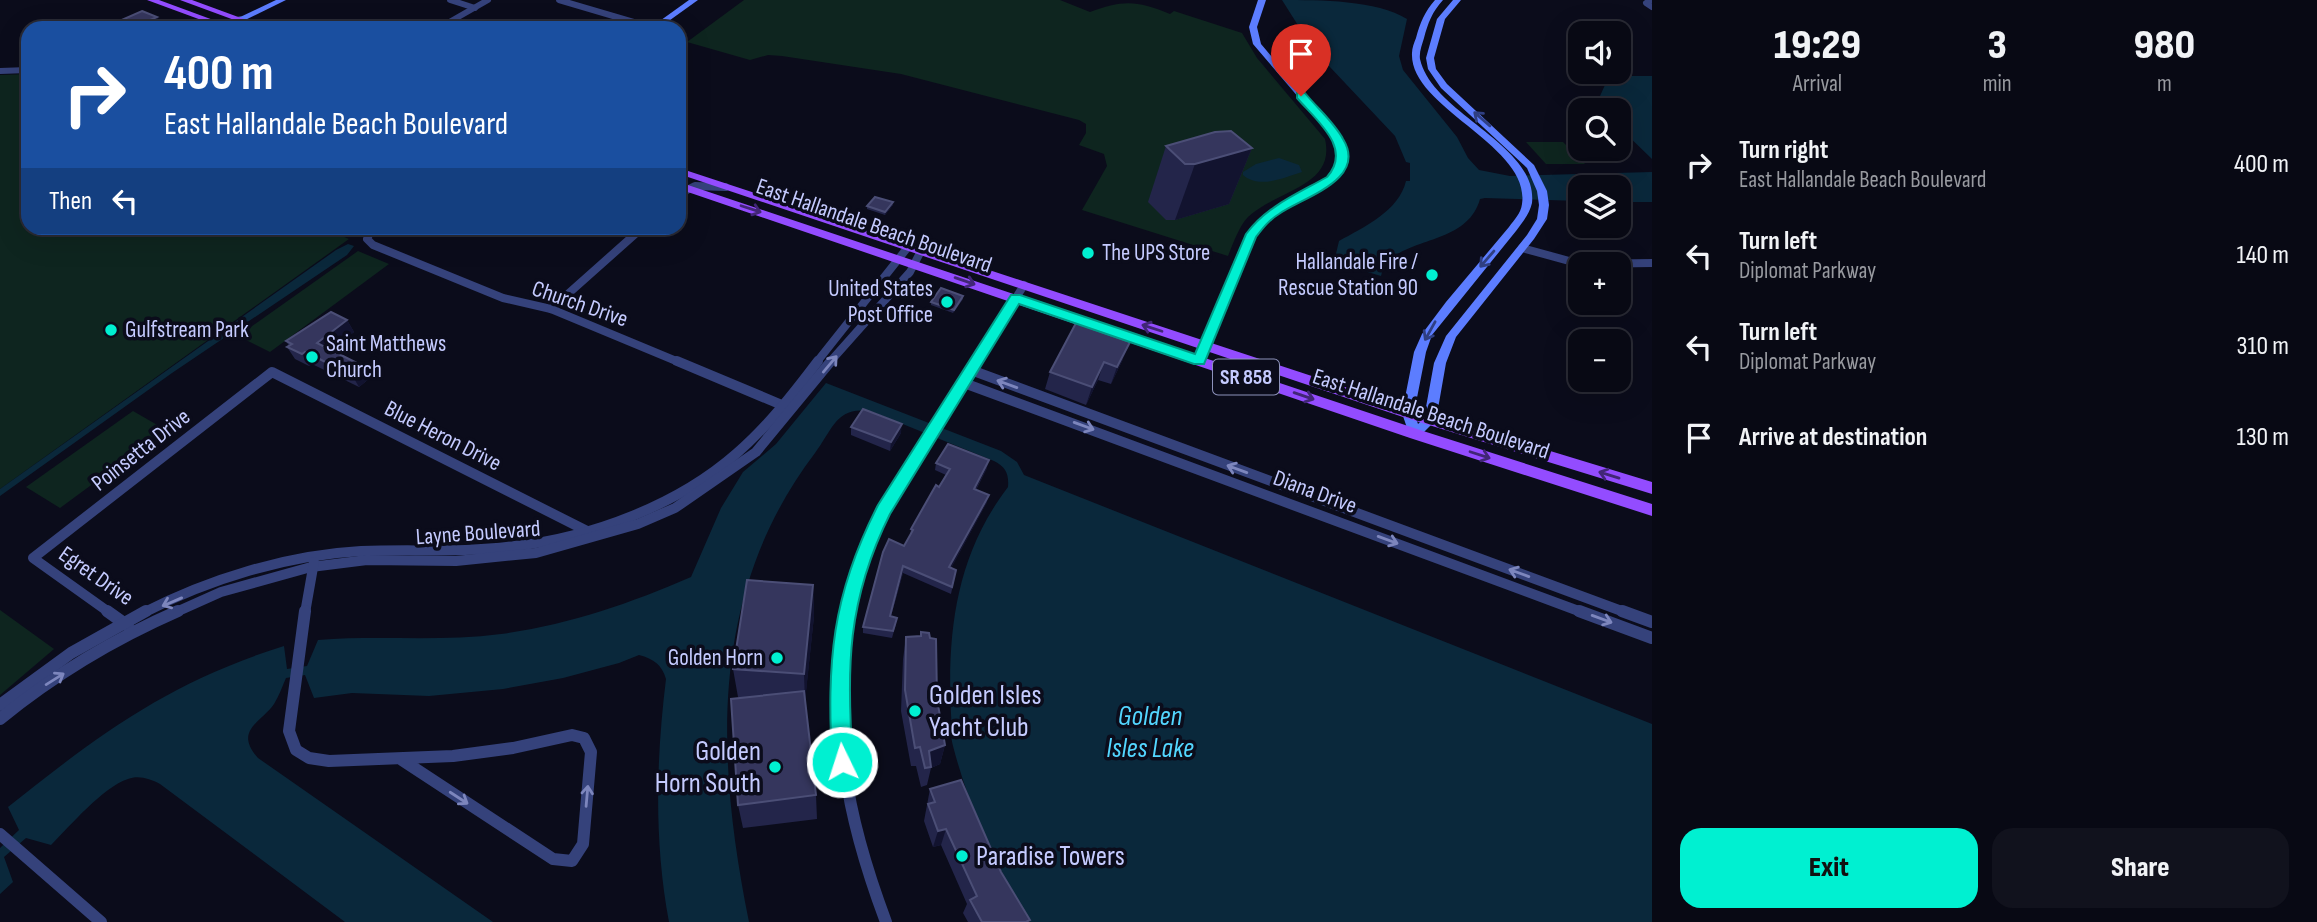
<!DOCTYPE html>
<html lang="en">
<head>
<meta charset="utf-8">
<style>
	body { margin:0; font-family:"Sofia Sans Condensed",sans-serif; background:#11121d; color:#f1f3f6; height:100vh; display:flex; flex-direction:column; font-size:26px; white-space:nowrap }
	* { box-sizing:border-box; margin:0 }
	p { font-size:23px; color:#989aa0 }
	.icon { flex:none; width:38px; height:38px; fill:none; stroke:currentColor; stroke-width:2; stroke-linecap:round; stroke-linejoin:round }
	.map { position:relative; flex:1; overflow:hidden }
	.sheet { display:flex; flex-direction:column; background:#080914; width:665px }
	.sheet>* { flex:none }
	.banner { position:absolute; left:21px; top:21px; width:665px; height:214px; border-radius:21px; box-shadow:0 7px 28px #0002,0 0 0 2px #292a34; background:#1a4fa0; color:#fff; overflow:hidden }
	.fabs { position:absolute; left:1568px; top:21px; display:grid; gap:14px }
	.fabs a { display:grid; place-items:center; width:63px; height:63px; border-radius:14px; background:#080914; box-shadow:0 7px 28px #0002,0 0 0 2px #292a34; font-size:35px }
	.pin { position:absolute; display:grid; place-items:center; width:60px; height:60px; color:#fff; margin:-72px -30px; border-radius:50% 50% 50% 0; rotate:-45deg; box-shadow:0 0 7px #0007 }
	.pin .icon { rotate:45deg }
	.me { position:absolute; width:77px; margin:-38px; rotate:356deg; stroke-linejoin:round; filter:drop-shadow(0 0 5px #0008) }
	.turn { display:flex; align-items:center; gap:24px; height:147px; padding:0 28px; font-size:32px }
	.turn .icon { width:91px; height:91px; stroke-width:2.5 }
	.turn b { display:block; font-size:49px; line-height:60px }
	.then { display:flex; align-items:center; height:66px; padding:0 28px; background:#0003; gap:14px; font-size:26px }
	.eta { display:flex; justify-content:space-evenly; align-items:center; height:119px; text-align:center }
	.eta b { font-size:42px; font-weight:800; line-height:49px }
	.action { display:flex; gap:14px; margin-top:auto; padding:14px 28px }
	.action a { flex:1; height:80px; border-radius:21px; background:#00f0d1; color:#111; font-size:28px; font-weight:800; line-height:80px; text-align:center }
	.action a+a { background:#11121d; color:#f1f3f6 }
	ul { padding:0; list-style:none }
	li { display:flex; align-items:center; gap:21px; height:91px; padding:0 28px }
	li div { flex:1 }
	li b { display:block; font-size:26px }
	li em { font-style:normal }
	main { display:flex; flex:1; min-height:0 }
	.map>svg:first-child { display:block }
</style>
</head>
<body>
<main>
<div class="map">
<svg width="1652" height="922" viewBox="0 0 1652 922">
	<rect width="100%" height="100%" fill="#0b0c1b"/>
	<g fill="#0e251f">
		<path d="M744,0H1060L1090,12C1122,0 1137,0 1170,14L1174,11L1242,33L1257,58L1325,139C1336,187 1276,190 1248,217C1239,226 1233,244 1228,256L1082,210L1107,166L1104,154L1079,145L1086,133V124L1079,120L901,74L782,56L768,55L750,60L687,42Z"/>
		<polygon points="28,74 28,228 323,228 349,239 0,489 0,75"/>
		<polygon points="1526,142 1563,142 1585,164 1546,164"/>
		<polygon points="358,251 389,264 270,352 238,336"/>
		<polygon points="133,411 166,430 60,508 26,487"/>
		<polygon points="0,610 54,649 0,695"/>
	</g>
	<g fill="#0a283b">
		<path d="M1282,0C1320,0 1377,0 1407,19L1399,56L1403,70L1457,137L1468,158L1479,170L1510,176L1652,172V202H1619V187H1580V201L1485,198L1480,199C1466,250 1391,234 1381,276L1334,262L1339,241C1364,227 1399,211 1406,181H1410V163L1406,162L1395,136L1313,49Z"/>
		<polygon points="1609,76 1652,76 1652,159 1619,127 1619,110 1601,110 1596,105"/>
		<path d="M1279,158L1299,165L1302,172C1283,178 1259,189 1243,175V172L1256,164Z"/>
		<polygon points="348,244 354,246 347,255 172,373 0,496 0,489 336,250"/>
		<path d="M826,383L1001,451L1017,462L1024,475L1652,724V922H1030C997,868 969,808 953,746C950,736 952,725 951,714C947,632 956,555 1008,487C1009,474 1006,467 994,461L873,412C837,404 833,429 815,453C708,594 716,758 749,922H669C654,842 656,760 666,679C662,665 654,659 639,655L619,663L563,678L503,689L429,696L352,693L314,698L305,675L286,678C282,687 279,696 274,704C262,722 233,730 258,758L493,922H345L160,784C150,779 139,775 128,779C103,787 70,826 51,845L26,838L4,857L13,882L0,894V848L19,830L8,807C101,733 169,682 284,646L287,669L307,666L318,640C378,635 440,642 501,634C567,625 629,604 691,577L721,508L743,472L776,444Z"/>
	</g>
	<g fill="none" stroke-linecap="round" stroke-linejoin="round">
		<g stroke="#35427b" stroke-width="6">
			<polyline points="450,0 475,8"/>
			<polyline points="559,0 654,28"/>
			<polyline points="1651,0 1646,3 1652,7"/>
			<polyline points="210,28 240,19"/>
			<polyline points="439,28 488,0"/>
			<polyline points="0,71 28,70"/>
		</g>
		<g stroke="#35427b" stroke-width="8">
			<polyline points="679,194 695,186 725,187"/>
			<polyline points="372,228 367,239 373,245 503,298 551,309 681,363"/>
			<polyline points="1522,248 1580,264"/>
			<polyline points="1581,264 1652,263"/>
			<polyline points="551,309 642,228"/>
			<polyline points="816,363 908,247"/>
			<polyline points="829,363 910,272 921,251"/>
			<polyline points="975,363 1024,285"/>
		</g>
		<g stroke="#35427b" stroke-width="10">
			<polyline points="677,361 789,408"/>
			<polyline points="971,370 1627,613"/>
			<polyline points="964,383 1584,613"/>
			<polyline points="110,613 33,558 272,372 587,531"/>
			<path d="M143,613C209,579 287,555 361,551C412,549 464,553 515,546C593,537 678,505 737,453C768,426 793,394 818,361"/>
			<polyline points="174,613 221,592 311,567 367,560 456,561 536,553 638,524 675,508 756,452 831,361"/>
			<polyline points="305,613 314,562"/>
			<path d="M847,613C866,520 927,441 976,361"/>
		</g>
		<g stroke="#35427b" stroke-width="12">
			<polyline points="107,611 128,626"/>
			<polyline points="305,611 289,731 296,750 309,758 329,761 453,756 513,748 572,735 584,738 591,752 583,844 572,861 553,859 402,760"/>
			<path d="M847,611C830,727 845,813 886,922"/>
			<polyline points="1579,611 1652,638"/>
			<polyline points="1622,611 1652,622"/>
			<polyline points="0,705 71,653 146,611"/>
			<path d="M0,719C54,675 114,639 178,611"/>
			<polyline points="0,834 101,922"/>
		</g>
		<g fill="#5c7dff" fill-rule="evenodd">
			<polygon points="276,0 286,0 243,21 236,19"/>
			<polygon points="689,0 698,0 659,28 650,28"/>
			<path d="M1258,0H1266L1257,27L1261,44L1342,139C1356,197 1297,192 1267,223C1250,239 1244,263 1235,285C1225,310 1215,336 1205,361L1199,365L1193,361C1204,336 1214,311 1224,287C1234,262 1242,235 1262,217C1292,189 1346,194 1334,139L1253,44L1249,27Z"/>
			<path d="M1435,0H1443C1432,12 1428,23 1424,38C1422,45 1419,52 1420,59C1432,114 1538,144 1532,203C1530,213 1522,223 1516,231L1432,335L1426,352L1414,413L1418,424L1424,418L1434,363L1446,336L1527,235L1537,219L1539,205L1537,191L1527,168L1441,88L1428,69L1426,58L1437,19L1453,0H1461L1445,19L1434,58L1436,69L1447,84L1534,165L1547,191L1549,205L1547,219L1534,239L1456,337L1446,363L1436,420L1419,437L1415,439L1409,434L1402,413L1414,352L1422,334L1446,302L1509,227C1514,220 1521,213 1522,204C1531,145 1409,108 1412,53C1412,48 1414,43 1416,38C1420,23 1425,11 1435,0Z"/>
		</g>
		<g fill="#934cff" fill-rule="evenodd">
			<polygon points="147,0 159,0 235,28 223,28"/>
			<polygon points="180,0 192,0 268,28 256,28"/>
			<polygon points="679,168 1412,409 1652,482 1652,494 1403,417 679,174"/>
			<polygon points="679,182 1420,430 1652,504 1652,516 1410,438 679,189"/>
		</g>
	</g>
	<g fill="#23254a">
		<polygon points="157,17 162,25 155,28 130,28 124,19"/>
		<polygon points="1166,146 1252,148 1229,204 1175,220 1166,220 1148,202"/>
		<polygon points="893,205 885,215 867,209 867,206"/>
		<polygon points="963,296 963,299 953,313 931,305 931,302"/>
		<polygon points="347,320 354,332 330,350 370,378 359,387 312,364 309,366 295,359 287,347 289,346 286,341"/>
		<polygon points="1123,359 1111,384 1098,380 1086,405 1045,389 1050,372"/>
		<polygon points="851,427 901,433 890,451 851,435"/>
		<polygon points="936,463 987,468 976,490 987,502 951,568 956,570 951,594 903,573 891,616 896,624 892,638 863,633 863,627 910,536 911,529 946,475 935,470"/>
		<polygon points="813,585 814,616 805,700 816,795 817,819 743,828 738,805 742,697 738,697 733,669"/>
		<polygon points="921,632 937,699 945,745 940,764 931,768 927,785 921,787 916,766 911,766 901,711 903,659 906,637 920,636"/>
		<polygon points="930,789 1001,872 1030,920 1028,922 968,922 963,913 967,904 941,845 933,847 924,821"/>
	</g>
	<g fill="#12132f">
		<polygon points="157,17 162,25 155,28 141,28 139,25"/>
		<polygon points="1252,148 1229,204 1175,220 1195,164"/>
		<polygon points="893,202 893,205 885,215 885,212"/>
		<polygon points="347,320 354,332 324,355 317,343"/>
		<polygon points="1130,342 1123,359 1111,384 1117,367"/>
		<polygon points="305,352 312,364 309,366 302,354"/>
		<polygon points="1104,362 1098,380 1086,405 1092,387"/>
		<polygon points="363,366 370,378 359,387 352,375"/>
		<polygon points="902,424 901,433 890,451 891,442"/>
		<polygon points="989,460 987,468 972,496 974,489"/>
		<polygon points="989,495 987,502 948,574 949,567"/>
		<polygon points="903,566 903,573 889,623 890,616"/>
		<polygon points="813,585 814,616 805,703 804,674"/>
		<polygon points="945,745 940,764 931,768 929,751"/>
		<polygon points="946,829 941,845 933,847 938,831"/>
	</g>
	<g fill="#35365d" stroke="#4b4e76" stroke-width="2">
		<polygon points="142,11 157,17 139,25 124,19"/>
		<polygon points="1231,131 1252,148 1195,164 1185,164 1166,146 1215,132"/>
		<polygon points="875,197 893,202 885,212 867,206"/>
		<polygon points="941,288 963,296 954,310 931,302"/>
		<polygon points="331,312 347,320 317,343 363,366 352,375 305,352 302,354 287,347 292,344 286,341"/>
		<polygon points="1076,323 1130,342 1117,367 1104,362 1092,387 1050,372"/>
		<polygon points="863,409 902,424 891,442 851,427"/>
		<polygon points="948,444 989,460 974,489 989,495 949,567 956,570 952,587 903,566 890,616 897,618 893,631 863,627 883,552 889,539 904,546 913,530 911,529 936,485 939,487 950,469 936,463"/>
		<polygon points="747,580 813,585 804,674 733,669"/>
		<polygon points="921,632 929,633 930,638 936,639 937,699 945,745 929,751 931,767 925,768 920,747 915,748 905,690 906,637 921,636"/>
		<polygon points="804,691 816,795 738,805 731,699"/>
		<polygon points="961,780 1001,872 1030,920 1026,922 982,922 970,900 977,896 946,829 938,831 928,804 935,802 930,789"/>
	</g>
	<defs><path id="oneway-shaft" d="M-6 0H5M1.5-3L5.5 0L1.5 3" fill="none" stroke-width="1.6" stroke-linecap="round" stroke-linejoin="round" transform="scale(1.75)"/></defs>
	<g stroke="#2f3f82">
		<use href="#oneway-shaft" transform="translate(1482 119) rotate(-139)"/>
		<use href="#oneway-shaft" transform="translate(1487 259) rotate(131)"/>
		<use href="#oneway-shaft" transform="translate(1430 331) rotate(119)"/>
	</g>
	<g stroke="#412676">
		<use href="#oneway-shaft" transform="translate(751 209) rotate(18)"/>
		<use href="#oneway-shaft" transform="translate(965 281) rotate(19)"/>
		<use href="#oneway-shaft" transform="translate(1152 328) rotate(-162)"/>
		<use href="#oneway-shaft" transform="translate(1304 396) rotate(19)"/>
		<use href="#oneway-shaft" transform="translate(1480 455) rotate(18)"/>
		<use href="#oneway-shaft" transform="translate(1609 475) rotate(-163)"/>
	</g>
	<g stroke="#7d86bd">
		<use href="#oneway-shaft" transform="translate(830 364) rotate(-50)"/>
		<use href="#oneway-shaft" transform="translate(1007 384) rotate(-160)"/>
		<use href="#oneway-shaft" transform="translate(1084 426) rotate(20)"/>
		<use href="#oneway-shaft" transform="translate(1237 469) rotate(-160)"/>
		<use href="#oneway-shaft" transform="translate(1388 540) rotate(20)"/>
		<use href="#oneway-shaft" transform="translate(1519 573) rotate(-160)"/>
		<use href="#oneway-shaft" transform="translate(172 602) rotate(157)"/>
		<use href="#oneway-shaft" transform="translate(1602 619) rotate(20)"/>
		<use href="#oneway-shaft" transform="translate(55 679) rotate(-32)"/>
		<use href="#oneway-shaft" transform="translate(587 796) rotate(-85)"/>
		<use href="#oneway-shaft" transform="translate(459 798) rotate(33)"/>
	</g>
	<path fill="#00f0d1" stroke="#009c88" stroke-width="2" d="M1297,93H1305C1317,108 1334,122 1343,139C1368,180 1303,197 1279,214C1269,220 1263,228 1256,237L1204,364H1194L1019,304L890,514C847,600 846,669 853,762L850,769L842,772L835,769L832,762C827,662 831,597 878,505L1011,295H1020L1195,354L1246,234C1267,206 1297,194 1327,177C1353,148 1316,120 1297,98Z"/>
	<g fill="#00f0d1" stroke="#0b0c1b" stroke-width="2.5">
		<circle cx="1088" cy="253" r="7"/>
		<circle cx="1432" cy="275" r="7"/>
		<circle cx="947" cy="302" r="7"/>
		<circle cx="111" cy="330" r="7"/>
		<circle cx="312" cy="357" r="7"/>
		<circle cx="777" cy="658" r="7"/>
		<circle cx="915" cy="711" r="7"/>
		<circle cx="775" cy="767" r="7"/>
		<circle cx="962" cy="856" r="7"/>
	</g>
	<g text-anchor="middle" dominant-baseline="central" stroke-width="7" stroke-linejoin="round" paint-order="stroke">
		<rect fill="#0b0c1b" stroke="#8d92bb" stroke-width="2" x="1213" y="359.5" width="66" height="35" rx="5"/>
		<g font-size="21" font-weight="bold" fill="#c5cbff">
			<text x="1246" y="377">SR 858</text>
		</g>
		<g font-size="23" fill="#c5cbff" stroke="#0b0c1b">
			<text transform="translate(874 226) rotate(19)">East Hallandale Beach Boulevard</text>
			<text transform="translate(580 304) rotate(19)">Church Drive</text>
			<text transform="translate(1431 414) rotate(18)">East Hallandale Beach Boulevard</text>
			<text transform="translate(443 436) rotate(27)">Blue Heron Drive</text>
			<text transform="translate(141 450) rotate(-38)">Poinsetta Drive</text>
			<text transform="translate(1315 492) rotate(20)">Diana Drive</text>
			<text transform="translate(478 533) rotate(-4)">Layne Boulevard</text>
			<text transform="translate(96 576) rotate(35)">Egret Drive</text>
		</g>
		<g font-size="23" fill="#c5cbff" stroke="#0b0c1b" text-anchor="start">
			<text x="1102" y="253">The UPS Store</text>
			<text x="1418" y="262" text-anchor="end">Hallandale Fire /<tspan x="1418" dy="26">Rescue Station 90</tspan></text>
			<text x="933" y="289" text-anchor="end">United States<tspan x="933" dy="26">Post Office</tspan></text>
			<text x="125" y="330">Gulfstream Park</text>
			<text x="326" y="344">Saint Matthews<tspan x="326" dy="26">Church</tspan></text>
			<text x="763" y="658" text-anchor="end">Golden Horn</text>
		</g>
		<g font-size="28" fill="#c5cbff" stroke="#0b0c1b" text-anchor="start">
			<text x="929" y="695">Golden Isles<tspan x="929" dy="32">Yacht Club</tspan></text>
			<text x="761" y="751" text-anchor="end">Golden<tspan x="761" dy="32">Horn South</tspan></text>
			<text x="976" y="856">Paradise Towers</text>
		</g>
		<g font-size="28" font-style="italic" fill="#53d6ff" stroke="#0b0c1b">
			<text x="1150" y="716">Golden<tspan x="1150" dy="32">Isles Lake</tspan></text>
		</g>
	</g>
</svg>
<div class="fabs">
<a><svg class="icon" aria-label="sound" viewBox="0 0 24 24"><path d="M4 9h4l5-4v14l-5-4H4zM17 9q2 3 0 6"/></svg></a>
<a><svg class="icon" aria-label="search" viewBox="0 0 24 24"><circle cx="10" cy="10" r="6"/><path d="M15 15l6 6"/></svg></a>
<a><svg class="icon" aria-label="layers" viewBox="0 0 24 24"><path d="M12 4l9 5-9 5-9-5zM3 14l9 5 9-5"/></svg></a>
<a>+</a>
<a>−</a>
</div>
<div class="pin" style="left:1301px;top:96px;background:#d93025"><svg class="icon" aria-label="arrive" viewBox="0 0 24 24"><path d="M6 21V4h12l-3 4 3 4H6"/></svg></div>
<svg class="me" style="left:842px;top:762px" viewBox="-20 -20 40 40"><circle r="17" fill="#00f0d1" stroke="#fff" stroke-width="3"/><path d="M0-11L8 9 0 5-8 9z" fill="#fff"/></svg>
<div class="banner">
<div class="turn"><svg class="icon" aria-label="right" viewBox="0 0 24 24"><path d="M7 20v-9h11M14 6l5 5-5 5"/></svg><div><b>400 m</b>East Hallandale Beach Boulevard</div></div>
<div class="then">Then<svg class="icon" aria-label="left" viewBox="0 0 24 24"><path d="M17 20v-9H6M10 6l-5 5 5 5"/></svg></div>
</div>
</div>
<section class="sheet">
<div class="eta">
<div><b>19:29</b><p>Arrival</p></div>
<div><b>3</b><p>min</p></div>
<div><b>980</b><p>m</p></div>
</div>
<ul>
<li><svg class="icon" aria-label="right" viewBox="0 0 24 24"><path d="M7 20v-9h11M14 6l5 5-5 5"/></svg><div><b>Turn right</b><p>East Hallandale Beach Boulevard</p></div><em>400 m</em></li>
<li><svg class="icon" aria-label="left" viewBox="0 0 24 24"><path d="M17 20v-9H6M10 6l-5 5 5 5"/></svg><div><b>Turn left</b><p>Diplomat Parkway</p></div><em>140 m</em></li>
<li><svg class="icon" aria-label="left" viewBox="0 0 24 24"><path d="M17 20v-9H6M10 6l-5 5 5 5"/></svg><div><b>Turn left</b><p>Diplomat Parkway</p></div><em>310 m</em></li>
<li><svg class="icon" aria-label="arrive" viewBox="0 0 24 24"><path d="M6 21V4h12l-3 4 3 4H6"/></svg><div><b>Arrive at destination</b></div><em>130 m</em></li>
</ul>
<div class="action"><a>Exit</a><a>Share</a></div>
</section>
</main>
</body>
</html>
